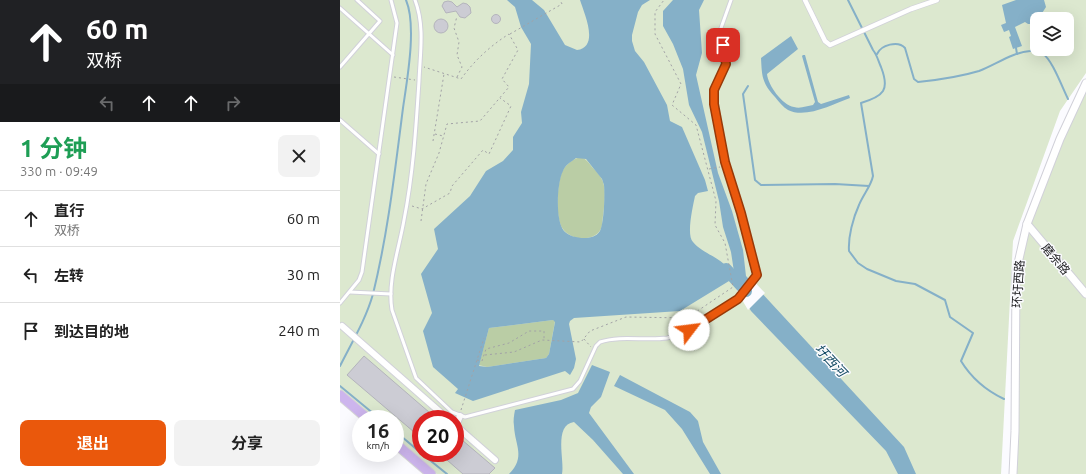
<!DOCTYPE html>
<html lang="zh">
<head>
<meta charset="utf-8">
<style>
	body { margin:0; font-family:Ubuntu,"Noto Sans SC",sans-serif; background:#f2f2f2; color:#222; height:100vh; display:flex; flex-direction:column; font-size:15px; white-space:nowrap }
	* { box-sizing:border-box; margin:0 }
	p { font-size:13px; color:#767676 }
	.icon { flex:none; width:22px; height:22px; fill:none; stroke:currentColor; stroke-width:2; stroke-linecap:round; stroke-linejoin:round }
	.map { position:relative; flex:1; overflow:hidden }
	.details { display:flex; flex-direction:column; background:#fff; width:340px }
	.details>* { flex:none }
	.top-card { background:#202124; color:#fff; overflow:hidden }
	.controls { position:absolute; left:690px; top:12px; display:grid; gap:8px }
	.controls a { display:grid; place-items:center; width:44px; height:44px; border-radius:8px; background:#fff; box-shadow:0 4px 16px #0002; font-size:20px }
	.speed { position:absolute; left:12px; top:410px; display:flex; gap:8px; font-size:20px; font-weight:700; text-align:center }
	.speed>* { display:grid; place-content:center; width:52px; height:52px; border-radius:50%; background:#fff; box-shadow:0 4px 16px #0002; line-height:1 }
	.speed small { font-size:10px; font-weight:400 }
	.speed .limit { border:6px solid #d22; background:#fff; color:#111 }
	.pin { position:absolute; display:grid; place-items:center; width:34px; height:34px; color:#fff; margin:-17px; border-radius:8px; box-shadow:0 2px 6px #0006 }
	.me { position:absolute; width:44px; margin:-22px; rotate:60deg; stroke-linejoin:round; filter:drop-shadow(0 0 3px #0008) }
	.turn { display:flex; align-items:center; gap:14px; height:84px; padding:0 20px; font-size:18px }
	.turn .icon { width:52px; height:52px; stroke-width:2.5 }
	.turn b { display:block; font-size:28px; line-height:34px }
	.lanes { display:flex; align-items:center; height:38px; padding:0 20px; background:#0003; justify-content:center; gap:20px; direction:ltr }
	.lanes .off { opacity:.35 }
	.round { display:grid; place-items:center; flex:none; width:42px; height:42px; border-radius:8px; background:#f2f2f2 }
	.headline { display:flex; align-items:center; justify-content:space-between; height:68px; padding:0 20px }
	h1 { font-size:24px; font-weight:700; line-height:30px; color:#1e9e55 }
	.action { display:flex; gap:8px; margin-top:auto; padding:8px 20px }
	.action a { flex:1; height:46px; border-radius:8px; background:#ea580c; color:#fff; font-size:16px; font-weight:700; line-height:46px; text-align:center }
	.action a+a { background:#f2f2f2; color:#222 }
	ul { padding:0; list-style:none }
	li { display:flex; align-items:center; gap:12px; height:56px; padding:0 20px; border-top:1px solid #e0e0e0 }
	li div { flex:1 }
	li b { display:block; font-size:15px }
	li em { font-style:normal }
	main { display:flex; flex:1; min-height:0 }
	.map>svg:first-child { display:block }
</style>
</head>
<body>
<main>
<section class="details">
<div class="top-card">
<div class="turn"><svg class="icon" aria-label="ahead" viewBox="0 0 24 24"><path d="M12 20V5M6 11l6-6 6 6"/></svg><div><b>60 m</b>双桥</div></div>
<div class="lanes"><svg class="icon off" aria-label="left" viewBox="0 0 24 24"><path d="M17 20v-9H6M10 6l-5 5 5 5"/></svg><svg class="icon" aria-label="ahead" viewBox="0 0 24 24"><path d="M12 20V5M6 11l6-6 6 6"/></svg><svg class="icon" aria-label="ahead" viewBox="0 0 24 24"><path d="M12 20V5M6 11l6-6 6 6"/></svg><svg class="icon off" aria-label="right" viewBox="0 0 24 24"><path d="M7 20v-9h11M14 6l5 5-5 5"/></svg></div>
</div>
<div class="headline"><div><h1>1 分钟</h1><p>330 m · 09:49</p></div><a class="round"><svg class="icon" aria-label="close" viewBox="0 0 24 24"><path d="M6 6l12 12M18 6L6 18"/></svg></a></div>
<ul>
<li><svg class="icon" aria-label="ahead" viewBox="0 0 24 24"><path d="M12 20V5M6 11l6-6 6 6"/></svg><div><b>直行</b><p>双桥</p></div><em>60 m</em></li>
<li><svg class="icon" aria-label="left" viewBox="0 0 24 24"><path d="M17 20v-9H6M10 6l-5 5 5 5"/></svg><div><b>左转</b></div><em>30 m</em></li>
<li><svg class="icon" aria-label="arrive" viewBox="0 0 24 24"><path d="M6 21V4h12l-3 4 3 4H6"/></svg><div><b>到达目的地</b></div><em>240 m</em></li>
</ul>
<div class="action"><a>退出</a><a>分享</a></div>
</section>
<div class="map">
<svg width="746" height="474" viewBox="0 0 746 474">
	<rect width="100%" height="100%" fill="#fbfbff"/>
	<g fill="#dce8cf" fill-rule="evenodd">
		<path d="M0,0H746V73L720,111L673,241L661,474H97L55,437V419H34L0,389ZM697,19H727V49H697ZM81,419H115V453H81Z"/>
		<polygon points="746,83 746,474 673,474 676,272 683,235"/>
	</g>
	<g fill="#bacda5">
		<path d="M241,157C246,159 249,163 252,167C256,171 261,176 263,182C267,193 263,213 262,225C259,242 232,242 223,229C215,218 217,185 222,172C225,165 234,158 241,157Z"/>
		<polygon points="213,320 215,321 209,354 206,358 147,367 139,365 149,328"/>
	</g>
	<g fill="#85b0c8" fill-rule="evenodd">
		<path d="M167,0H192L204,10L225,45L237,50C260,47 244,13 240,0H310L302,5L298,12L292,35V41L295,51L304,62L327,105L330,121L342,127L365,180L368,191L358,193L355,196C353,206 346,235 353,242C360,251 375,256 384,264L389,281L340,311L234,318L230,321L229,324L236,359L234,368L230,375L225,371L133,401L115,393L118,389L93,367L83,331L92,313L81,274L98,249L94,229L130,196L146,171L163,161L173,150V137L182,123L181,112L189,84L191,44L181,27L175,7ZM236,158L246,159L262,179L264,185C265,195 264,223 260,231C256,237 250,238 244,238C237,238 229,236 224,231C215,221 217,182 223,171C225,165 231,162 236,158ZM213,320L215,322L209,354L206,358L147,367L139,366L149,328Z"/>
		<polygon points="333,0 364,0 359,10 362,53 356,75 378,173 392,211 403,250 406,276 564,447 576,474 558,474 546,451 411,311 396,285 391,252 383,227 379,201 362,132 349,105 343,69 333,44 323,26 323,11"/>
		<polygon points="676,0 704,0 706,7 695,24 688,24 685,22 675,27 682,46 673,49 669,37 671,36 669,30 664,32 661,25 666,23 662,5"/>
		<path d="M451,36L458,49L427,74C428,85 442,105 454,107C460,109 467,106 473,105L475,102L462,56L463,55H465L478,102L481,104L509,95L510,98C493,104 466,119 448,110C443,107 439,102 435,97C422,83 422,77 421,58Z"/>
		<path d="M252,365L270,372L261,397L251,407L249,413L294,474H283L253,440L234,422C213,425 225,461 222,474H169C186,457 175,446 174,426C173,421 174,415 175,410L221,400L238,393Z"/>
		<polygon points="280,375 350,412 358,421 363,442 381,474 370,474 342,429 325,410 274,386"/>
	</g>
	<polygon fill="#fbfbff" points="410,277 425,293 408,310 397,291"/>
	<g fill="none" stroke-linecap="round" stroke-linejoin="round">
		<g stroke="#85b0c8" stroke-width="2">
			<path d="M508,0L533,50C537,55 538,60 541,67C550,90 544,96 521,103L533,176C531,186 523,195 519,205C513,218 508,237 509,251L518,263L527,269L556,281L575,284L605,300L610,317L633,333L621,361C632,379 645,390 664,399"/>
			<polyline points="676,48 677,54"/>
			<path d="M537,54C541,45 558,40 565,48L574,79L578,82C598,80 619,77 639,71C655,65 673,52 690,51C694,50 699,51 702,53C712,59 722,87 728,99"/>
			<polyline points="408,86 403,94 415,180 421,185 495,184 529,186"/>
			<path d="M0,366C12,342 26,319 33,294C48,233 55,170 63,108C67,80 77,26 66,0"/>
			<polyline points="0,386 40,419"/>
			<polyline points="55,431 81,453"/>
			<polyline points="81,453 107,474"/>
		</g>
		<polyline stroke="#85b0c8" stroke-width="12" points="386,269 406,291"/>
	</g>
	<g fill="#ccccd4" stroke="#b4b4bc">
		<polygon points="108,1 112,2 117,7 123,3 127,4 130,7 131,13 125,18 120,17 116,11 106,13 102,6 104,2"/>
		<circle cx="156" cy="19" r="4.5"/>
		<circle cx="101" cy="26" r="7"/>
		<polygon points="24,356 97,419 81,419 81,438 7,375"/>
		<polygon points="115,434 155,468 149,474 123,474 99,453 115,453"/>
	</g>
	<g fill="none" stroke-linecap="round" stroke-linejoin="round">
		<g stroke="#d1d1d9" stroke-width="5">
			<g id="service">
				<path d="M75,0C85,26 80,54 79,81C76,128 73,175 64,220C59,249 47,282 52,310L76,378L112,412L125,417L233,389L240,381L256,346L260,342C281,335 305,341 327,338C348,334 414,295 417,273L385,163L373,96L374,90L386,64L381,28L391,0"/>
				<polyline points="0,8 53,55"/>
				<polyline points="0,67 40,21 17,0"/>
				<polyline points="0,120 39,154"/>
				<polyline points="10,292 51,294"/>
				<polyline points="0,303 19,280 22,272 57,23 51,0"/>
			</g>
		</g>
		<g stroke="#d1d1d9" stroke-width="6">
			<polyline id="pedestrian" points="465,0 485,41 490,45 571,9 597,0"/>
		</g>
		<g stroke="#d1d1d9" stroke-width="8">
			<g id="minor">
				<polyline points="2,326 108,419"/>
				<polyline points="115,425 155,460"/>
				<polyline points="115,428 120,416"/>
			</g>
		</g>
		<g stroke="#d1d1d9" stroke-width="9">
			<g id="tertiary">
				<polyline points="687,224 746,294"/>
				<polyline points="673,474 675,431 676,272 687,224 720,139 746,83"/>
			</g>
		</g>
		<g stroke="#d6d6d6" stroke-width="11">
			<g id="primary">
				<polyline points="0,395 28,419"/>
				<polyline points="55,443 91,474"/>
			</g>
		</g>
		<g stroke="#a2a2a6" stroke-width="1" stroke-dasharray="2 3" stroke-linecap="butt">
			<polyline points="170,34 222,4 220,0"/>
			<polyline points="54,77 75,80"/>
			<polyline points="117,77 122,67 117,55 119,42 114,28 117,16"/>
			<polyline points="95,134 103,136"/>
			<polyline points="93,141 104,74"/>
			<polyline points="369,169 380,167"/>
			<polyline points="72,206 82,209 110,193 112,186 143,150 149,154 171,106 160,98"/>
			<path d="M81,221L86,184L99,153L107,124L140,121L169,87L162,79L178,50L169,34C150,46 134,61 121,79L84,67"/>
			<polyline points="244,339 251,347"/>
			<polyline points="145,355 174,352 202,340 241,342 250,331 286,317 347,318 393,287 385,243 375,225 376,201 356,125 332,105 341,84 315,34 315,12 324,0"/>
			<polyline points="137,360 142,361 146,349 169,343 189,331 204,331 204,339"/>
			<polyline points="121,410 144,338"/>
		</g>
		<use href="#service" stroke="#fff" stroke-width="3"/>
		<use href="#pedestrian" stroke="#fff" stroke-width="4.5"/>
		<use href="#minor" stroke="#fff" stroke-width="6"/>
		<use href="#tertiary" stroke="#fff" stroke-width="7"/>
		<use href="#primary" stroke="#cdb5ed" stroke-width="9"/>
	</g>
	<g fill="none" stroke-linecap="round" stroke-linejoin="round">
		<g stroke="#983908" stroke-width="10">
			<polyline id="route" points="349,330 398,299 417,275 401,213 385,162 374,104 374,90 386,64 383,45"/>
		</g>
		<use href="#route" stroke="#ea580c" stroke-width="7"/>
	</g>
	<g text-anchor="middle" dominant-baseline="central" stroke-width="3" stroke-linejoin="round" paint-order="stroke">
		<g font-size="12" fill="#1b1b1e" stroke="#fbfbff">
			<text transform="translate(716 259) rotate(50)">磨余路</text>
			<text transform="translate(678 284) rotate(-86)">环圩西路</text>
		</g>
		<g font-size="13" font-style="italic" fill="#114962" stroke="#fbfbff">
			<text transform="translate(491 360) rotate(47)">圩西河</text>
		</g>
	</g>
</svg>
<div class="controls">
<a><svg class="icon" aria-label="layers" viewBox="0 0 24 24"><path d="M12 4l9 5-9 5-9-5zM3 14l9 5 9-5"/></svg></a>
</div>
<div class="speed"><div>16<small>km/h</small></div><div class="limit">20</div></div>
<div class="pin" style="left:383px;top:45px;background:#d93025"><svg class="icon" aria-label="arrive" viewBox="0 0 24 24"><path d="M6 21V4h12l-3 4 3 4H6"/></svg></div>
<svg class="me" style="left:349px;top:330px" viewBox="-20 -20 40 40"><circle r="19" fill="#fff"/><path d="M0-13L10 11 0 6-10 11z" fill="#ea580c"/></svg>
</div>
</main>
</body>
</html>
